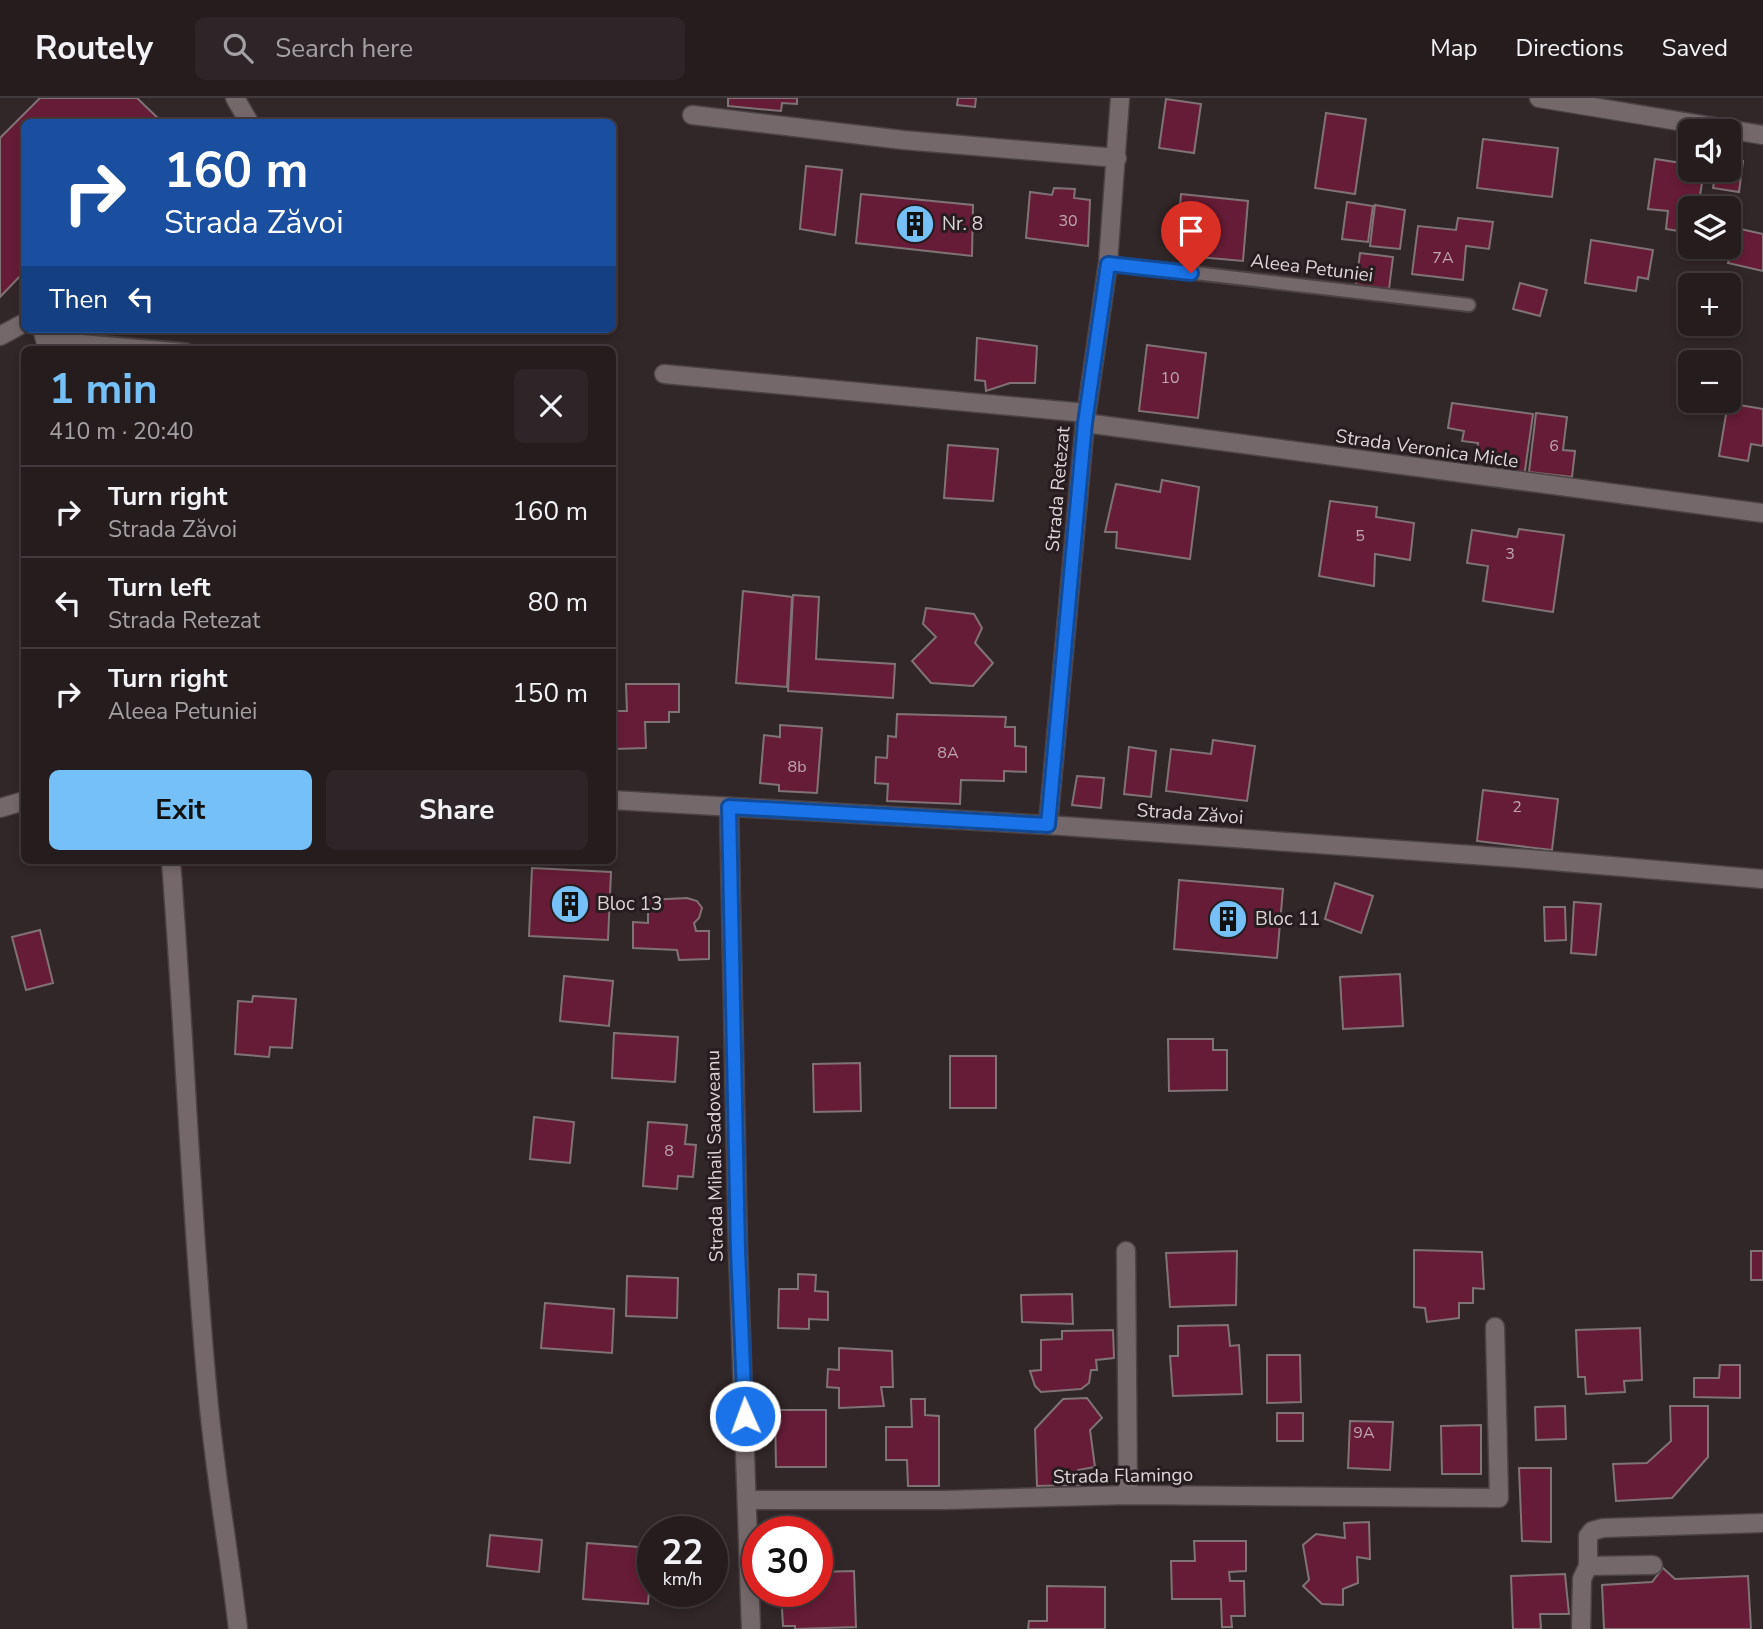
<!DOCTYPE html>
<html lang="en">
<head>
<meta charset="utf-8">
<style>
	body { margin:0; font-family:"Nunito Sans",sans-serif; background:#2d2527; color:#f1f3f6; height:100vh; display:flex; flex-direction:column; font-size:26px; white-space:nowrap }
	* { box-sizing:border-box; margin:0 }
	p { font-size:23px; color:#a3a1a4 }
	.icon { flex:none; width:38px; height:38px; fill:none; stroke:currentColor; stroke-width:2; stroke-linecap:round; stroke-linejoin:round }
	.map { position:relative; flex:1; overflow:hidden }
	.drawer { position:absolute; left:21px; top:248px; width:595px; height:518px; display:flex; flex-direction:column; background:#251c1e; border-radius:10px; box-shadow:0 4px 10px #0003,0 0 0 2px #423a3c }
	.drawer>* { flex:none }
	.hud { position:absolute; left:21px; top:21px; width:595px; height:214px; border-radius:10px; box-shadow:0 4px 10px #0003,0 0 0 2px #423a3c; background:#1a4fa0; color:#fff; overflow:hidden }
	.controls { position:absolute; left:1678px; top:21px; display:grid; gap:14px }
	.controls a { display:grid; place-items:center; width:63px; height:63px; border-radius:10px; background:#251c1e; box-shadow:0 4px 10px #0003,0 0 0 2px #423a3c; font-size:35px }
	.speed { position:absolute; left:637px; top:1418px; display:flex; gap:14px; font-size:35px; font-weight:700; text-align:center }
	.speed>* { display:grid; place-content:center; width:91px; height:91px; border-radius:50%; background:#251c1e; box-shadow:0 4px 10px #0003,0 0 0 2px #423a3c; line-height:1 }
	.speed small { font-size:18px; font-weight:400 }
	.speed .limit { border:10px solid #d22; background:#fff; color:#111 }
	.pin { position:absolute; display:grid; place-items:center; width:60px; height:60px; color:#fff; margin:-72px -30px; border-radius:50% 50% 50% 0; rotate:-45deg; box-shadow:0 0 7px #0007 }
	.pin .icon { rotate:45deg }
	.me { position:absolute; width:77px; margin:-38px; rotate:358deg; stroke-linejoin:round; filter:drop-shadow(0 0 5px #0008) }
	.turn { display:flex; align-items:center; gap:24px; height:147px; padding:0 28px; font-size:32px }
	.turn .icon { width:91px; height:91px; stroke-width:2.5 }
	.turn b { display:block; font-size:49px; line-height:60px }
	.then { display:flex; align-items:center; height:66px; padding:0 28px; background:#0003; gap:14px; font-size:26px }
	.round { display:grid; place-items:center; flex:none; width:74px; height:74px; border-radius:10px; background:#2d2527 }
	.head { display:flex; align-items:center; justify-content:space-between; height:119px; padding:0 28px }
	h1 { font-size:42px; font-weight:700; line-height:52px; color:#75c0f6 }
	.action { display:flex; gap:14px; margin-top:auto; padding:14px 28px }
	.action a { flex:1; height:80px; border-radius:10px; background:#75c0f6; color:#111; font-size:28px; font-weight:700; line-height:80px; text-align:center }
	.action a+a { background:#2d2527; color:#f1f3f6 }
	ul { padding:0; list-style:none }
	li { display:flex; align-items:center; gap:21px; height:91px; padding:0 28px; border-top:2px solid #423a3c }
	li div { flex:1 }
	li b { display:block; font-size:26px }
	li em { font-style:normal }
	header { display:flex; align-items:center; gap:42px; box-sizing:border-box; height:98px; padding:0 35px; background:#251c1e; border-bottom:2px solid #423a3c }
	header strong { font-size:33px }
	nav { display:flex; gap:38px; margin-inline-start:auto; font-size:24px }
	.search { width:490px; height:63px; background:#2d2527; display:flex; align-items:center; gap:18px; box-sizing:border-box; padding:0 24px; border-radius:10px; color:#a3a1a4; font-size:26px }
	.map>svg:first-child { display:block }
</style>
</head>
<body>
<header>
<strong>Routely</strong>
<div class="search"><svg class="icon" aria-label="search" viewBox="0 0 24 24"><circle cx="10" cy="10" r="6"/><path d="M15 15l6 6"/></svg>Search here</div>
<nav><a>Map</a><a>Directions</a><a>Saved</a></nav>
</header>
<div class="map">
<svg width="1763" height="1531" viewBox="0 0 1763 1531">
	<rect width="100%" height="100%" fill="#312628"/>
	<g fill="#661c36" stroke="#807376" stroke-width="2">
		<polygon points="40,0 137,0 162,24 24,24 24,179 22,176 0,199 0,40"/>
		<polygon points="728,0 797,0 797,6 782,5 781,13 728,8"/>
		<polygon points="958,0 976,0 975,9 957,7"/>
		<polygon points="1166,1 1201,6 1194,55 1159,50"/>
		<polygon points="1326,15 1366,21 1355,96 1315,90"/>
		<polygon points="1483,41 1558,50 1552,99 1477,90"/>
		<polygon points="1684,49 1690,50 1690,72 1704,72 1698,110 1690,110 1690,135 1666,131 1668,113 1648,111 1655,61 1682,65"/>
		<polygon points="1729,61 1743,63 1739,94 1713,90 1716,72 1729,72"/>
		<polygon points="806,68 842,72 835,137 800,131"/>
		<polygon points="1054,90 1075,91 1074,100 1090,102 1088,148 1026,140 1030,94 1052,97"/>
		<polygon points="861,96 973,107 972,158 856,145"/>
		<polygon points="1181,96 1248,103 1243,163 1176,157"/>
		<polygon points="1347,104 1373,108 1368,144 1342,141"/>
		<polygon points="1375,107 1405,112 1400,151 1370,148"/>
		<polygon points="1458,120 1493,124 1489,151 1466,148 1463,182 1412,176 1418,128 1456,132"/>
		<polygon points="1736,130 1763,136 1763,173 1728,165"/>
		<polygon points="1591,142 1653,152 1648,181 1638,179 1636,193 1585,185"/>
		<polygon points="1360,155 1393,159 1389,191 1356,187"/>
		<polygon points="1520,185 1547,192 1540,218 1513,211"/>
		<polygon points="977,240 1037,248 1035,285 1010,285 986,293 985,283 975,282"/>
		<polygon points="1147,247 1206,255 1198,320 1139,313"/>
		<polygon points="1452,305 1533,316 1524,379 1497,375 1499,362 1476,359 1478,345 1462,343 1464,333 1448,330"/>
		<polygon points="1728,305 1763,311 1763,348 1751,346 1748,363 1719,358"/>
		<polygon points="1536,315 1567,319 1563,352 1575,353 1572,379 1529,374"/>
		<polygon points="948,347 998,351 993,403 944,400"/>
		<polygon points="1162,382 1199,389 1190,461 1116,450 1117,434 1105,434 1116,386 1160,394"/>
		<polygon points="1330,403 1377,409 1376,419 1414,425 1410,462 1375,456 1374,488 1319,478"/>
		<polygon points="1519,431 1564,437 1553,514 1483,503 1488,468 1467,465 1472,432 1517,439"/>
		<polygon points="743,493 792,499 787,589 736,585"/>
		<polygon points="793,497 819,499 816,561 895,566 893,600 788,593"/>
		<polygon points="926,510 974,516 982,530 975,545 993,565 973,588 931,585 912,563 936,539 923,526"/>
		<polygon points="626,586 679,586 679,614 669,614 669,624 645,624 646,650 613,651 612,613 627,613"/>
		<polygon points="897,616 1006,619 1005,629 1015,629 1015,648 1026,649 1026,674 1004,673 1004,683 961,682 960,706 887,703 888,686 875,685 876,659 887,660 888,638 896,639"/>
		<polygon points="780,627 822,630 817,695 779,693 779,687 760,685 764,637 780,639"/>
		<polygon points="1213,642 1255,648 1247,703 1166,693 1171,651 1211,656"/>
		<polygon points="1129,649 1156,653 1151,699 1124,696"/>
		<polygon points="1077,678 1104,680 1101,710 1072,707"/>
		<polygon points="1483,692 1558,701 1552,752 1477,743"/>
		<polygon points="532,770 611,774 608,842 529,838"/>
		<polygon points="1179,782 1283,791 1277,860 1174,851"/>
		<polygon points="1335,785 1373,798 1361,835 1325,821"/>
		<polygon points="687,800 697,803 702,810 699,820 694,825 696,833 709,833 709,861 679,862 677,852 633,850 633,824 648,825 648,802"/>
		<polygon points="1574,804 1601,806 1596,857 1571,855"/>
		<polygon points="1544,809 1565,809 1566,842 1545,843"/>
		<polygon points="40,832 53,885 26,892 12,839"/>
		<polygon points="1400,876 1403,928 1343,931 1340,879"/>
		<polygon points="564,878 613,883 609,928 560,923"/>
		<polygon points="253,898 296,901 292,950 270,949 269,959 235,956 238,903 252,904"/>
		<polygon points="614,935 678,939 675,984 612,980"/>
		<polygon points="1168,941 1213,941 1213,952 1227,952 1227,992 1169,993"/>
		<rect x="950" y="958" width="46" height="52"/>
		<polygon points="860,965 861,1013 814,1014 813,966"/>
		<polygon points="534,1019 574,1024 570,1065 530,1061"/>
		<polygon points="648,1024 687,1027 685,1046 696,1047 693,1079 678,1078 677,1091 643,1088"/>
		<polygon points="1414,1152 1482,1154 1484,1191 1473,1190 1473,1205 1459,1205 1459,1220 1427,1224 1425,1210 1414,1209"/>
		<polygon points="1237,1153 1236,1207 1170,1209 1166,1155"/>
		<rect x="1751" y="1153" width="12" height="29"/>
		<polygon points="798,1176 816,1177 815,1193 828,1194 828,1222 809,1221 809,1231 778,1230 779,1191 798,1191"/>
		<polygon points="627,1178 678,1180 677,1220 626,1218"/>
		<polygon points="1072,1196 1073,1226 1022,1224 1021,1197"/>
		<polygon points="545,1205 614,1211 612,1255 541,1250"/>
		<polygon points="1228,1227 1230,1248 1239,1247 1242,1296 1173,1298 1170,1258 1178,1258 1178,1228"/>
		<polygon points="1640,1230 1642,1282 1624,1283 1625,1294 1586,1296 1585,1279 1578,1279 1576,1232"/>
		<polygon points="1113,1232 1114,1260 1096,1262 1097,1272 1091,1272 1089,1285 1081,1291 1041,1294 1035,1288 1030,1273 1041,1272 1041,1242 1062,1241 1062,1233"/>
		<polygon points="839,1250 892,1253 893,1289 881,1289 884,1308 839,1310 839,1290 827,1289 828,1271 839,1272"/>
		<polygon points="1267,1257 1300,1257 1301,1304 1267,1305"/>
		<polygon points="1720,1267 1740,1267 1740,1300 1694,1299 1694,1280 1719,1280"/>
		<polygon points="1087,1300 1102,1320 1090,1332 1095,1369 1078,1372 1081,1387 1037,1388 1035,1331 1063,1301"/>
		<polygon points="911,1301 925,1301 925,1317 939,1318 939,1388 908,1388 907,1362 886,1362 886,1329 912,1329"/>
		<polygon points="1565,1308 1566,1341 1536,1342 1535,1309"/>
		<polygon points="1670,1308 1708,1308 1708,1359 1672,1400 1616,1403 1613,1366 1647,1365 1671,1343"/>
		<polygon points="775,1312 826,1312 826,1369 776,1369"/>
		<rect x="1277" y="1315" width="26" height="28"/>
		<polygon points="1350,1323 1393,1324 1390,1372 1348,1370"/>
		<polygon points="1481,1327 1481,1376 1442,1376 1441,1328"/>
		<polygon points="1519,1370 1551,1370 1551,1444 1522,1443"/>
		<polygon points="1369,1424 1370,1461 1357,1459 1358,1485 1343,1491 1343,1507 1322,1506 1303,1488 1309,1482 1303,1447 1316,1436 1345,1440 1344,1425"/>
		<polygon points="490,1437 542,1442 539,1474 487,1468"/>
		<polygon points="1194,1443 1246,1443 1246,1473 1229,1474 1230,1483 1244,1483 1245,1518 1231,1518 1232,1529 1222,1529 1221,1501 1172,1501 1171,1463 1195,1463"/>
		<polygon points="587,1445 652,1450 648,1506 583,1501"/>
		<polygon points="1663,1470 1675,1481 1748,1478 1751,1531 1604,1531 1602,1487 1652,1484"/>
		<polygon points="854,1473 856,1529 795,1531 795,1528 783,1528 781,1493 817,1493 817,1474"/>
		<polygon points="1565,1476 1569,1516 1540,1516 1541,1531 1513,1531 1511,1478"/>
		<polygon points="1047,1488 1105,1489 1105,1531 1028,1531 1029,1523 1047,1523"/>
	</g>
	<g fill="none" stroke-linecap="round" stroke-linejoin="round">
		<g stroke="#4c4244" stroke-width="16">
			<g id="lane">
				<polyline points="1108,165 1469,207"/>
				<polyline points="45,240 186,252"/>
			</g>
		</g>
		<g stroke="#4c4244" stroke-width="21">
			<g id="street">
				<polyline points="1539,0 1763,37"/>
				<polyline points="692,17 903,42 1117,60"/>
				<polyline points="0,238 24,225"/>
				<polyline points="664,276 1086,315"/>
				<polyline points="1085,325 1763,415"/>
				<polyline points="729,709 738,1151 751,1531"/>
				<polyline points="1048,727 1085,325 1108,165 1120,0"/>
				<path d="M171,763C185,942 191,1121 208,1299C215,1377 229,1453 238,1531"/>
				<polyline points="1126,1153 1128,1397"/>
				<polyline points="748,1402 946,1402 1128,1397 1499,1400 1495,1229"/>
				<polyline points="1588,1468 1653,1467"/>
				<polyline points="1581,1531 1582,1481 1588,1468 1588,1438 1592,1433 1603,1430 1763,1425"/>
			</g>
		</g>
		<g stroke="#4c4244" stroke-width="21">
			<g id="secondary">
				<polyline points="235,0 249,24"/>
				<polyline points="42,231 48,252"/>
				<polyline points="612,702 1048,727 1529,761 1763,781"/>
				<polyline points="0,710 24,703"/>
			</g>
		</g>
		<use href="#lane" stroke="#75686a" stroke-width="12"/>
		<use href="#street" stroke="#75686a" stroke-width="18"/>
		<use href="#secondary" stroke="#75686a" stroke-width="18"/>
	</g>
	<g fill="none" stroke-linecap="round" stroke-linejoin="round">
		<g stroke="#114b97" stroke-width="18">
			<polyline id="route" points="745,1318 738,1152 729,709 1048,727 1085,325 1108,166 1191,175"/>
		</g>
		<use href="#route" stroke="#1a73e8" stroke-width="12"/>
	</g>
	<defs>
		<g id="building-disc" transform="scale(2.0125)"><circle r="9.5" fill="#75c0f6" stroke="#271c1f"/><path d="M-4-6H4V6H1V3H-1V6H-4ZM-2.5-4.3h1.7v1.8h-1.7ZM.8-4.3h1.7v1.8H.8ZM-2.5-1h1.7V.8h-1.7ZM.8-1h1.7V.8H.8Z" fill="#111"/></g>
	</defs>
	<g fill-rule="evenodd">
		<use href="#building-disc" x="915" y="126"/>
		<use href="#building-disc" x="570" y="806"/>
		<use href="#building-disc" x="1228" y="821"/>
	</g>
	<g text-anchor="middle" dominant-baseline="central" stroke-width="6" stroke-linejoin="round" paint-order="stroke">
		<g font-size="16" fill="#bea7ae">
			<text x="1068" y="123">30</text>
			<text x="1443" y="160">7A</text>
			<text x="1170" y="280">10</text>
			<text x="1554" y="348">6</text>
			<text x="1360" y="438">5</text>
			<text x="1510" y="456">3</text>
			<text x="948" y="655">8A</text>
			<text x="797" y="669">8b</text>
			<text x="1517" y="709">2</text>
			<text x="669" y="1053">8</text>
			<text x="1364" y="1335">9A</text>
		</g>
		<g font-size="19" fill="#dcd5d6" stroke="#271c1f" text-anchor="start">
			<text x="942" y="126">Nr. 8</text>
			<text x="597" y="806">Bloc 13</text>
			<text x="1255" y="821">Bloc 11</text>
		</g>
		<g font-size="19" fill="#dcd5d6" stroke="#271c1f">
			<text transform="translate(1312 170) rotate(7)">Aleea Petuniei</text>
			<text transform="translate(1427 351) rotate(8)">Strada Veronica Micle</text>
			<text transform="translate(1058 391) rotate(-85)">Strada Retezat</text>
			<text transform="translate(1190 716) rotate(4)">Strada Zăvoi</text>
			<text transform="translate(715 1058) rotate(-91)">Strada Mihail Sadoveanu</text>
			<text transform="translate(1123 1378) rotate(-1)">Strada Flamingo</text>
		</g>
	</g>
</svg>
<div class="controls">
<a><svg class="icon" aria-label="sound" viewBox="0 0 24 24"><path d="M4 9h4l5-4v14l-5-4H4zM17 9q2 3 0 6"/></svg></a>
<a><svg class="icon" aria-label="layers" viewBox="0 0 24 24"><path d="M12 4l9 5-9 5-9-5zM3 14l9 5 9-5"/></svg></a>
<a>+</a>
<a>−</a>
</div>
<div class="speed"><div>22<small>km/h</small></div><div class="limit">30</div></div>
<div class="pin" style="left:1191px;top:175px;background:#d93025"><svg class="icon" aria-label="arrive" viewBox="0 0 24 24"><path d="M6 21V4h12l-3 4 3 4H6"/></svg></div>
<svg class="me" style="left:745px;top:1318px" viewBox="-20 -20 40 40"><circle r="17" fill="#1a73e8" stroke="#fff" stroke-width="3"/><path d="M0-11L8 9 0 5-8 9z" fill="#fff"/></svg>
<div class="hud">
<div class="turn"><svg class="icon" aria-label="right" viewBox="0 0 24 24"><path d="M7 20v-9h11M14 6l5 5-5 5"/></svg><div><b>160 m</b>Strada Zăvoi</div></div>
<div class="then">Then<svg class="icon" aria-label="left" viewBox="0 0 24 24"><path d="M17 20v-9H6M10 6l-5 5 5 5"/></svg></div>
</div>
<section class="drawer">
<div class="head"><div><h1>1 min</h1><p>410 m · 20:40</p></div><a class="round"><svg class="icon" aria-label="close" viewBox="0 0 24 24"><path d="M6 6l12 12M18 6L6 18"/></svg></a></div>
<ul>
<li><svg class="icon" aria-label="right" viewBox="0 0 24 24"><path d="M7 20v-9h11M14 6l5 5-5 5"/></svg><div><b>Turn right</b><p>Strada Zăvoi</p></div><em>160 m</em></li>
<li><svg class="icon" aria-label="left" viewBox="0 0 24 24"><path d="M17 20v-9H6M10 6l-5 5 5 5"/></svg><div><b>Turn left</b><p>Strada Retezat</p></div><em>80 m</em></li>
<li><svg class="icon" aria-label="right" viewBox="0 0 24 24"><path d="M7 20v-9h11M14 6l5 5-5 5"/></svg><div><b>Turn right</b><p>Aleea Petuniei</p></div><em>150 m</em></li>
</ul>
<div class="action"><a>Exit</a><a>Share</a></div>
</section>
</div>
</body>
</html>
